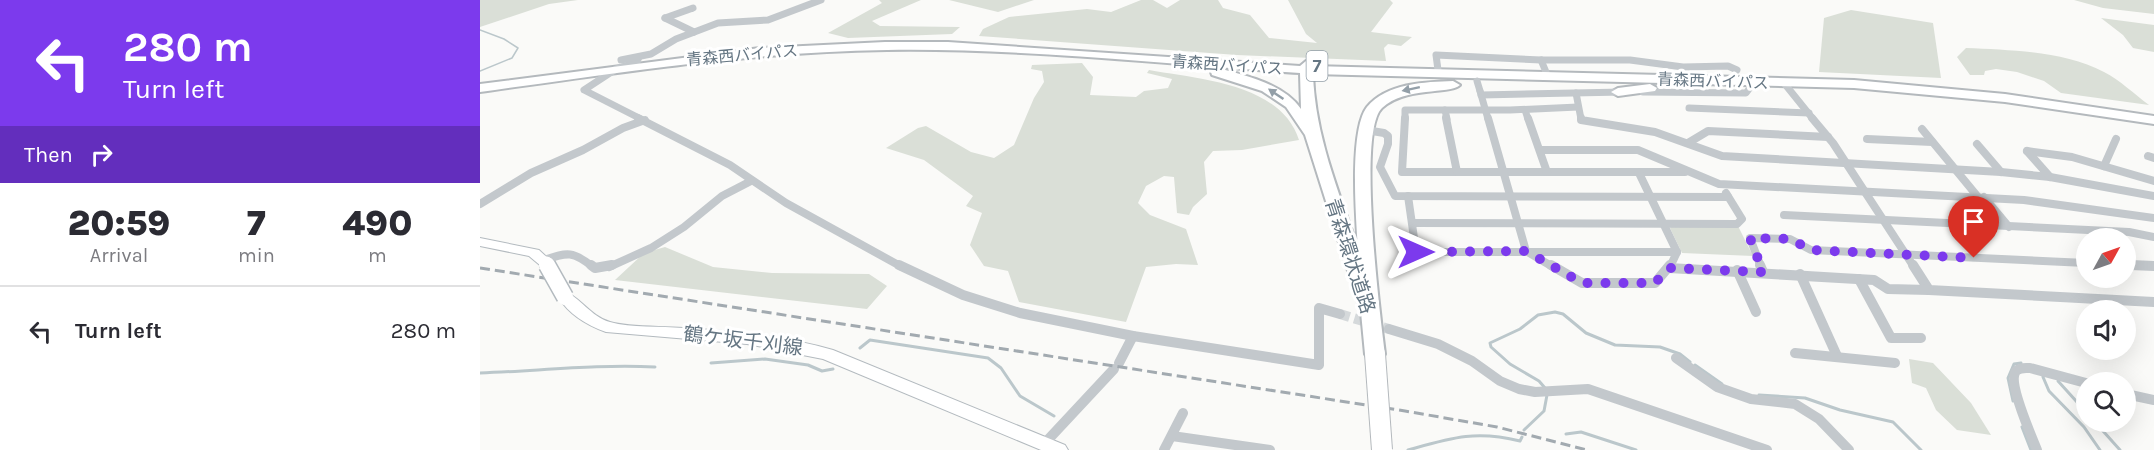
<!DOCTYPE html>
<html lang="en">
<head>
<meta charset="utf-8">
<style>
	body { margin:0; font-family:Karla,"Noto Sans JP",sans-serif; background:#f2f2f3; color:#2b2b33; height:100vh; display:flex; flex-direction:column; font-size:22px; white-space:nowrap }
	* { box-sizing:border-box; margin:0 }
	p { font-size:20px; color:#7c7c81 }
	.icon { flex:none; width:33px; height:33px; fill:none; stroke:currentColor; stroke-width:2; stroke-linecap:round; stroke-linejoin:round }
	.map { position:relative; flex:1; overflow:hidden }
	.drawer { display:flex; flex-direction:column; background:#fff; width:480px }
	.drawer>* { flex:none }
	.hud { background:#7c3aed; color:#fff; overflow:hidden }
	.needle { width:39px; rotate:50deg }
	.controls { position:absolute; left:1596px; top:228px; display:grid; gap:12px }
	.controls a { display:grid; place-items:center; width:60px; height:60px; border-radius:50%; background:#fff; box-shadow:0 6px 24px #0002; font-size:30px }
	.pin { position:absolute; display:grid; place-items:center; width:51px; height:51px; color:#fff; margin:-62px -26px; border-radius:50% 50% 50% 0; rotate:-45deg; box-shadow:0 0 6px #0007 }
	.pin .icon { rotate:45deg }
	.me { position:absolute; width:66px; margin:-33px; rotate:90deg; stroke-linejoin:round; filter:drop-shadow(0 0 4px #0008) }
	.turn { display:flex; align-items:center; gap:21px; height:126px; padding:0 24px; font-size:27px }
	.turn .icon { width:78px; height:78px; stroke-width:2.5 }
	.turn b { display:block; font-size:42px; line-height:51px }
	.then { display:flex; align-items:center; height:57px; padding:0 24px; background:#0003; gap:12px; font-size:22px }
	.eta { display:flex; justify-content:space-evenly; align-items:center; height:102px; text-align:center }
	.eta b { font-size:36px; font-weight:800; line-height:42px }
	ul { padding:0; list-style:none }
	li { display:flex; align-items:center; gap:18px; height:90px; padding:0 24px; border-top:2px solid #e1e1e2 }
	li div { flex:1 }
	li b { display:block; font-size:22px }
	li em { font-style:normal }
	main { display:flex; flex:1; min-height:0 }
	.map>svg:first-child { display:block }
</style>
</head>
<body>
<main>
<section class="drawer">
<div class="hud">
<div class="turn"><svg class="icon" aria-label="left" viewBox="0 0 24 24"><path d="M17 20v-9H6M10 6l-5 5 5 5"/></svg><div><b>280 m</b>Turn left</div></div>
<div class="then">Then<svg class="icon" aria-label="right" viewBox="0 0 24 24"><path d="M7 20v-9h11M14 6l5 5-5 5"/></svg></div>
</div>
<div class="eta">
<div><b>20:59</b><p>Arrival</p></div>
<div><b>7</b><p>min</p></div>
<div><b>490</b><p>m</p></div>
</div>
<ul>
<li><svg class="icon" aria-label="left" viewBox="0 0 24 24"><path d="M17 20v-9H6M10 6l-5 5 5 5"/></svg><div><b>Turn left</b></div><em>280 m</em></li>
</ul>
</section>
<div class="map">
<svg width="1674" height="450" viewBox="0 0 1674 450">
	<rect width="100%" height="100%" fill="#fafaf8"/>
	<g fill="#dadfd7">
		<polygon points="0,0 98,0 69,4 0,27"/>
		<polygon points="399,0 441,0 392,21 400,26 480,27 472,34 368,38 348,33 402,3"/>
		<polygon points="469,0 554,0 518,12"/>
		<polygon points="661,0 673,0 687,8 700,0 738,0 743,8 770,15 789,38 837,43 826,34 808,0 910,0 913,3 891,32 932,37 921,46 908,44 904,48 906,61 757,55 499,36 503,29 529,17 607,9 631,12"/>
		<polygon points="1594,0 1674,0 1674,14 1623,8"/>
		<polygon points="1371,10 1453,23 1461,78 1339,72 1344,18"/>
		<polygon points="1621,18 1674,25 1674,52 1653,48 1643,35"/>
		<path d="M1486,48C1530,50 1583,51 1624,72C1640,80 1654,94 1669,105L1581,93L1564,81L1537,72L1516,69L1505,71L1504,75H1490L1477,57Z"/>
		<path d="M602,63L613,77L610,95L656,97L664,91L688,88L692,79L667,73L669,70C718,79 801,83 819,140L762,150L733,151L724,162L727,194L713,207L709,215L697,213L694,177L684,176L666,186L658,203L670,215L706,229L718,265L696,264L666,267L646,322L539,302L528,271L504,266L490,245L502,213L486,206L493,196L444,160L406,148L438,128L446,126L491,152L514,158L534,145L554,98L564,82L562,71L551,69L552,65Z"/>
		<polygon points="1192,226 1258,226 1273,256 1202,253 1190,228"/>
		<polygon points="185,247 233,267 292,273 389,274 407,286 387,309 135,280 164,253"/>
		<polygon points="1429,359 1453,363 1491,403 1511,435 1477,430 1456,410 1446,388 1432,383"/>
	</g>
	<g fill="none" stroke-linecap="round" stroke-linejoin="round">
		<polyline stroke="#bbc7cb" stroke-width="1.5" points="0,30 24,39 38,48 32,58 0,71"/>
		<g stroke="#bbc7cb" stroke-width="3">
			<polyline points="380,348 390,340 508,358 521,368 540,396 574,416"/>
			<polyline points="231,363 285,359 328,365 342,371 353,369"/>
			<polyline points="1215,365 1242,384"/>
			<path d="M0,373C58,371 117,364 175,367"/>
			<polyline points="1563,377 1569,391 1604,427 1620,450"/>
			<polyline points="1578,381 1606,412"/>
			<polyline points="1065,388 1059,381 1030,364 1011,347 1010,343 1040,329 1058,315 1075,312 1083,314 1106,333 1135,345 1180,347 1200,354 1210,362"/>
			<polyline points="1279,395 1325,398 1360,410 1413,422 1441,450"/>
			<polyline points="1533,401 1528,378 1534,364 1541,363"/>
			<polyline points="1615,422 1640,450"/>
			<polyline points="1542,427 1551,450"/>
			<polyline points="1044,430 1064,411 1067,395"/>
			<polyline points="1086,434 1101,432 1156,450"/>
			<path d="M928,450C971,438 995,430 1040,441L1042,437"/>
		</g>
		<polyline stroke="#d5d9db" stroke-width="10" stroke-dasharray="10 5" stroke-linecap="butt" points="860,314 909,329"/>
		<g stroke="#b3babf" stroke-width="2">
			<g id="secondary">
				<polygon points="0,238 59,250 73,263 66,268 61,266 49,256 0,246"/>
				<path d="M85,292C99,296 111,317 130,322C151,328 181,326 203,328C253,331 304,336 353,350L585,445L588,450H561L343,359L267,344L126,332C106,325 89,314 78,297L80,294Z"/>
			</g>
		</g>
		<g stroke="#b4b9bd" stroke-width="4">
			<g id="highway">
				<path d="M405,42H468L820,66L826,61L831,62L832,66L1374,80L1525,94L1674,116V124L1525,102L1374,88L833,74C835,135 858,190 878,248C876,218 869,130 887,107C907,83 945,82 973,81L980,85C969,95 926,86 902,108C877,131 900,315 905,354L902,359L895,361L888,359L885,354L881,312L825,135L806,107L782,91L732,75L731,72L737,68C765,75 804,84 821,109L820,73C683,64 544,48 407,50C270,52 135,73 0,92V84L280,48Z"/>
				<polygon points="1170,84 1177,88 1175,91 1138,96 1131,92 1138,88"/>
			</g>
		</g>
		<g stroke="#c3c8cc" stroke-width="7">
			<polyline points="185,18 214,32"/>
			<polyline points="185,18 213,8"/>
			<polyline points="159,57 157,62 136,69 104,90 161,119"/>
			<polyline points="141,60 171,54 196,39 238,23 288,20 341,0"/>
			<polyline points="1061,60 1066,72"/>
			<polyline points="958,70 956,55 1061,60 1150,60 1203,67 1248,66 1257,70"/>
			<polyline points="1304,83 1333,119"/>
			<polyline points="1000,91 1008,119"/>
			<polyline points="1163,92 1266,93 1269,89"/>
			<polyline points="1096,93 1101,119"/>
			<polyline points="1001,95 1143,92"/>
			<polyline points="1209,108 1329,113"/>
			<polyline points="965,110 967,119"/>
			<polyline points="1045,110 1048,119"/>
			<polyline points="925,119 925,110 1030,110 1098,107"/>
		</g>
		<g stroke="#c3c8cc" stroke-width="8">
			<polyline points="158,118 250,165 306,203 422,267"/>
			<polyline points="925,118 922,172 1205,172"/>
			<polyline points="966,118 977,172"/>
			<polyline points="1008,118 1046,251 1073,267"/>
			<polyline points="1048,118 1067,172"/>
			<polyline points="1101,118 1101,120 1175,132 1242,156 1521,172 1570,177 1674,196"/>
			<polyline points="1332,118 1353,143 1434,267"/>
			<polyline points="1442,129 1498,197"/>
			<polyline points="886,130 904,133 908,136 908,144 900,167 915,196 1248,197"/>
			<polyline points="1387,139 1452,142"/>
			<polyline points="1208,143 1228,131 1348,137"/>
			<polyline points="1497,144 1521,172"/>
			<polyline points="1060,150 1158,150 1239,184 1544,200 1674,218"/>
			<polyline points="1547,151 1592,157 1674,181"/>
			<polyline points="1547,151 1570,177"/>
			<polyline points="1668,156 1674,158"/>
			<polyline points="1624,166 1636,139"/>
			<polyline points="1159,173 1197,252 1190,267"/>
			<polyline points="928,196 936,252 1197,252"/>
			<polyline points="1504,197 1529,227"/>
			<polyline points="0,204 51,173 103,150 143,128 165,120"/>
			<polyline points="1304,215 1649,232 1674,237"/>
			<polyline points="933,223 1257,224 1262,219 1246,193"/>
			<path d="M64,260C88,252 93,251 113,267"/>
			<polyline points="1646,265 1674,266"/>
			<polyline points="129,267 171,248 204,227 242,196 271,181"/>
			<polyline points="1281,267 1270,238 1310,239 1331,250 1606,263"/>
		</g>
		<g stroke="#c3c8cc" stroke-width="10">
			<polyline points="111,265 115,268 132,265"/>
			<polyline points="419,265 483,295 540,313 653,336 839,365 839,308 860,314"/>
			<polyline points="1071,265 1102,283 1175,283 1190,265"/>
			<polyline points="1280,265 1283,272"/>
			<polyline points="1433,265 1449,290 1674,302"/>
			<polyline points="1651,265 1674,266"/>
			<polyline points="1189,268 1394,280 1408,289 1449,290"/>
			<polyline points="1257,270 1276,312"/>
			<polyline points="1320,274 1357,356"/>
			<polyline points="1379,279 1411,338 1441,338"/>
			<polyline points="909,329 958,344 992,361 1020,381 1039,389 1055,392 1108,389 1287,450"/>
			<polyline points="1315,353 1415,363"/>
			<polyline points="1196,358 1237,387 1271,399 1315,404 1339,419 1369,450"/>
			<polyline points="639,363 653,336"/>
			<polyline points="1646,394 1674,400"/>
			<polyline points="692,436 790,450"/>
			<polyline points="564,444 634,369"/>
			<polyline points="684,450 703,413"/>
			<path d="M1557,450C1552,437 1527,382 1536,371C1540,367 1545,368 1550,368L1606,383"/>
		</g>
		<use href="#secondary" fill="#fff" fill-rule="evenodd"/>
		<use href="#highway" fill="#fff" fill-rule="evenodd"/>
		<polyline stroke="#a2aab0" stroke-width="3" stroke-dasharray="10 5" stroke-linecap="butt" points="0,268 925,411 1017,427 1107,450"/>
		<g stroke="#b3babf" stroke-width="16" stroke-linecap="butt">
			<polyline id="secondary-bridge-far1" points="66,263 68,267"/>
		</g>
		<g stroke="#b3babf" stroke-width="19" stroke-linecap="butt">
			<polyline id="secondary-bridge" points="67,265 85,297"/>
		</g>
		<g stroke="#b4b9bd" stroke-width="22" stroke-linecap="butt">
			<polyline id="highway-bridge" points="895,354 902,450"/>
		</g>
		<polyline stroke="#c3c8cc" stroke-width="7" points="997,81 1000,91"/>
		<use href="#secondary-bridge-far1" stroke="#fff" stroke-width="13"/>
		<use href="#secondary-bridge" stroke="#fff" stroke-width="16"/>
		<use href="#highway-bridge" stroke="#fff" stroke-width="20"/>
	</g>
	<defs><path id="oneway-solid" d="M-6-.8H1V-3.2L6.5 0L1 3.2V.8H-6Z" transform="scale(1.5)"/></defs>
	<g fill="#939fa8">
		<use href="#oneway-solid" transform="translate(931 89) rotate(168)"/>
		<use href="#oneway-solid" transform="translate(796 94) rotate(-146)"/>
	</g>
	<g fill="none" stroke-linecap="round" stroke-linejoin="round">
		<polyline stroke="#7c3aed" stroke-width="10" stroke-dasharray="0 18" points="936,252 1046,251 1102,283 1175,283 1189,268 1283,272 1270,238 1310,239 1331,250 1494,258"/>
	</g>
	<g text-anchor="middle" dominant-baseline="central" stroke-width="6" stroke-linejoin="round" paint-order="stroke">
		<g font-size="16" fill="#657683" stroke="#fff">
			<text transform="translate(262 55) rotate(-5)">青森西バイパス</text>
			<text transform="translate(747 65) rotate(4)">青森西バイパス</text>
			<text transform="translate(1233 81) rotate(2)">青森西バイパス</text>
		</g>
		<rect fill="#fff" stroke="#939fa8" stroke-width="1.5" x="826.5" y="51" width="21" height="30" rx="4.5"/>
		<g font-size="18" font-weight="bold" fill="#657683">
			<text x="837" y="66">7</text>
		</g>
		<g font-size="20" fill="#657683" stroke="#fff">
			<text transform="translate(870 256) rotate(72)">青森環状道路</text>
			<text transform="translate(263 341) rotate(7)">鶴ケ坂千刈線</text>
		</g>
	</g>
</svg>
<div class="controls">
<a><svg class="needle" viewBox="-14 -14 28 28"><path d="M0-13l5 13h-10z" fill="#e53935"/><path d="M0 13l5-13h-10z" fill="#7c7c81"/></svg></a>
<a><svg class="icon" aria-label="sound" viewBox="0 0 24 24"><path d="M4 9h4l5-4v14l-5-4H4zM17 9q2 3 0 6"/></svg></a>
<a><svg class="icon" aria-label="search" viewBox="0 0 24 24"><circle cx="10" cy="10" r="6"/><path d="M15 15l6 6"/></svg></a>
</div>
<div class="pin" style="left:1494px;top:258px;background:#d93025"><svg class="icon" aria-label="arrive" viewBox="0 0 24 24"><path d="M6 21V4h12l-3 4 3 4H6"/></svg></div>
<svg class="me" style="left:936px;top:252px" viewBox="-20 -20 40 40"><path d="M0-17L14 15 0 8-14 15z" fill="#7c3aed" stroke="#fff" stroke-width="4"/></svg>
</div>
</main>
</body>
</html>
